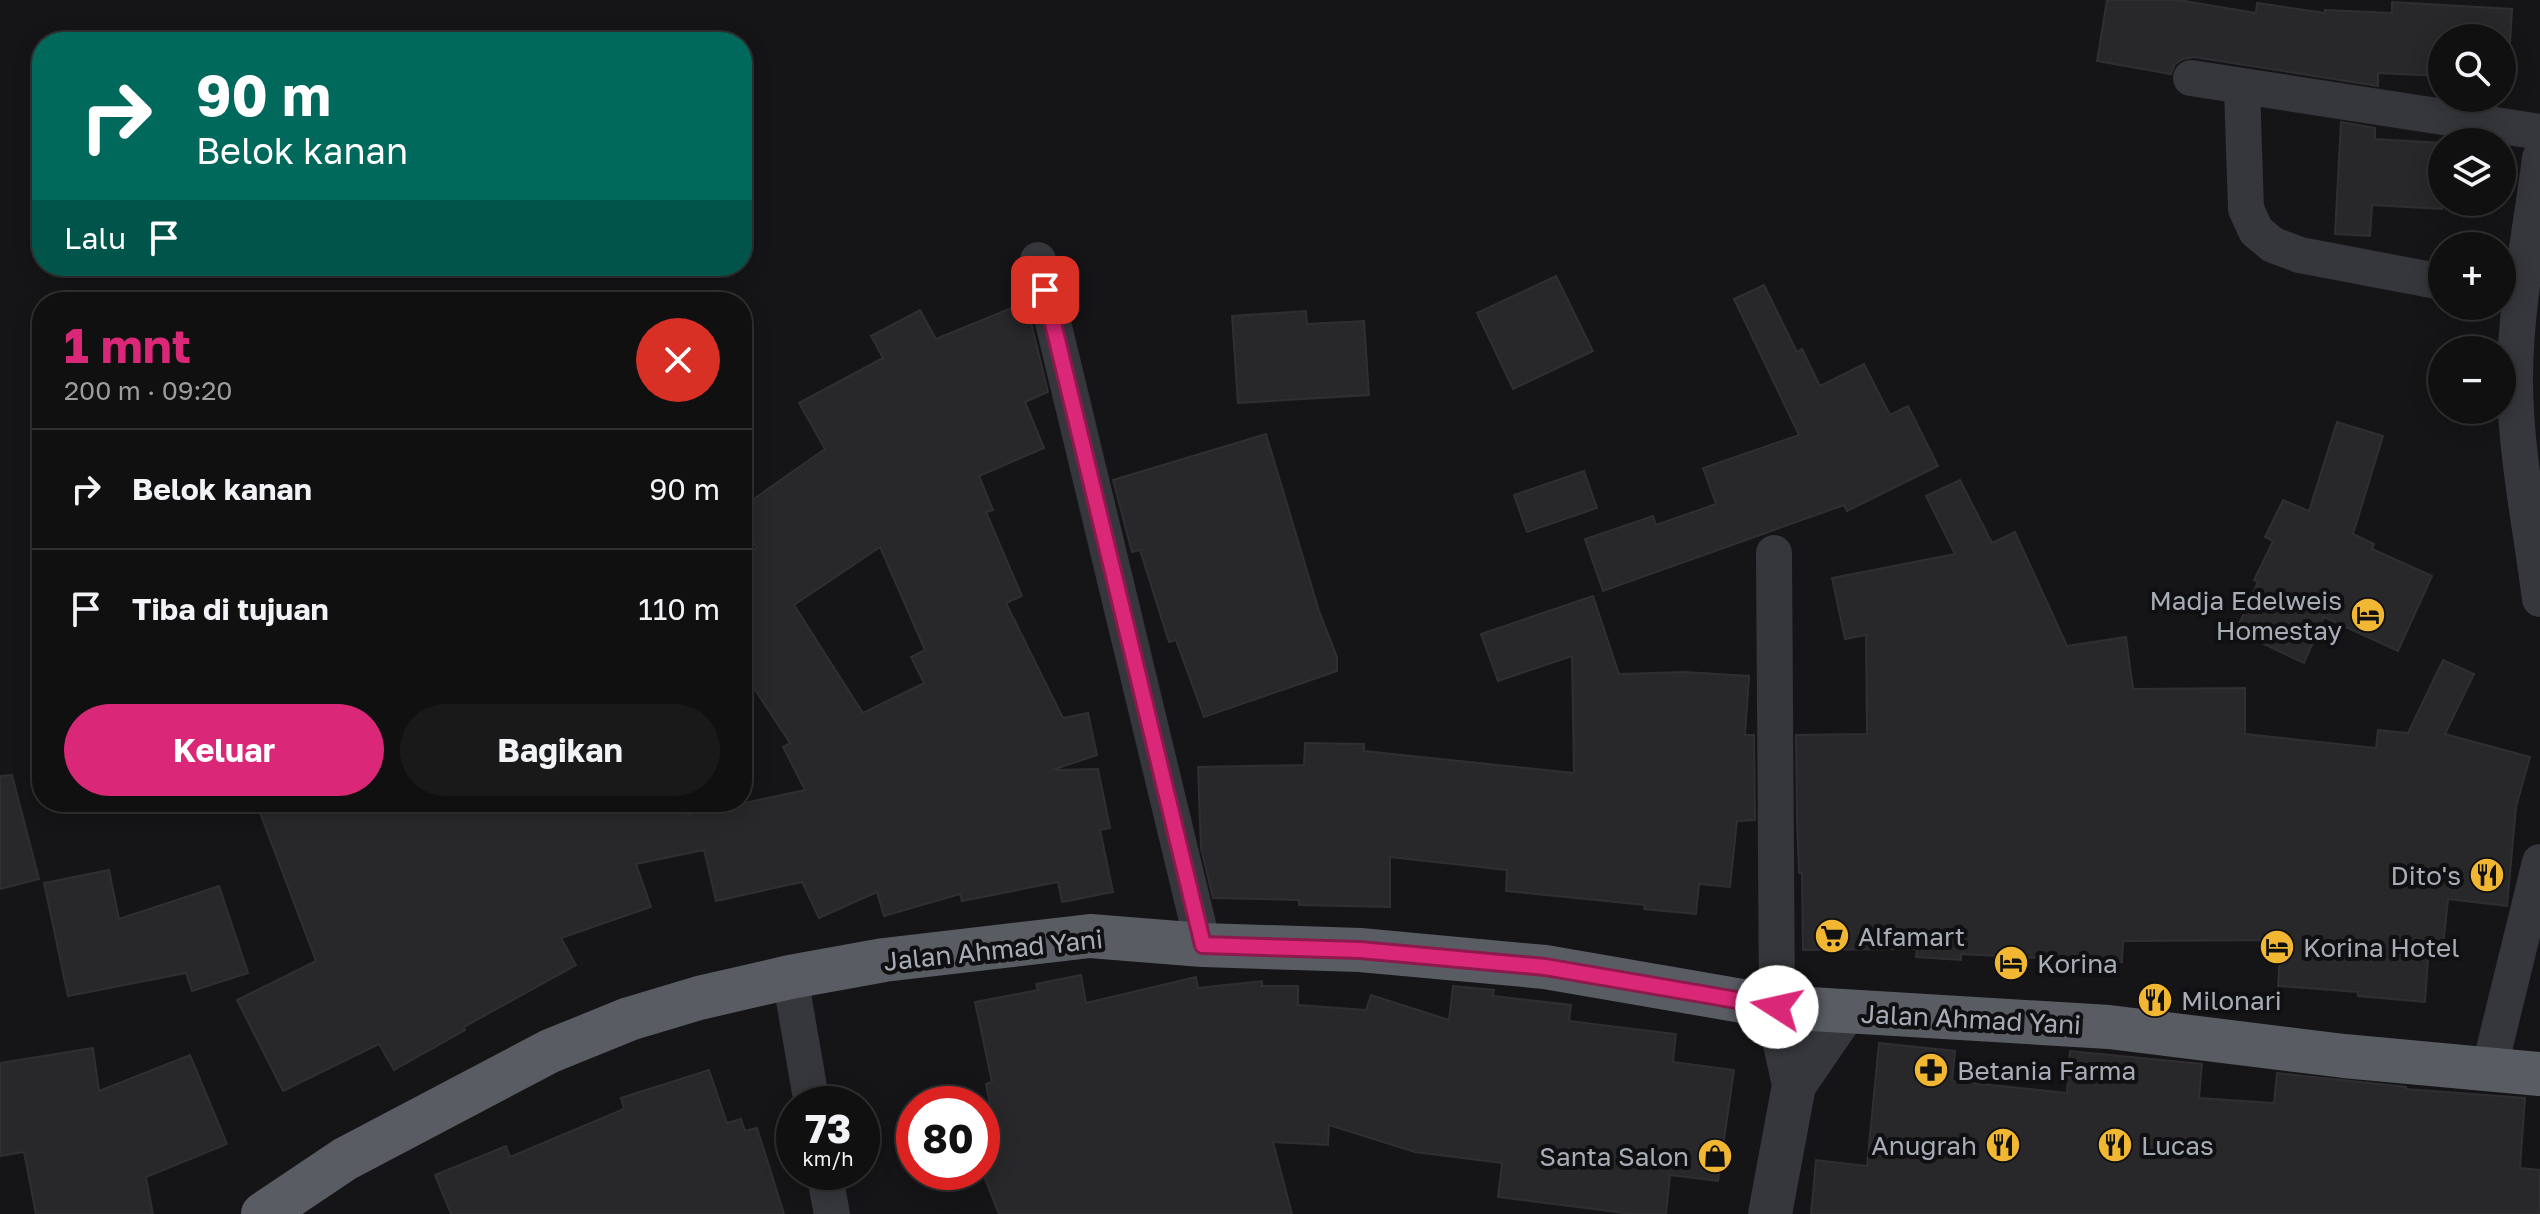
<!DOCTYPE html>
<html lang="id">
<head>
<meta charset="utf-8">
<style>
	body { margin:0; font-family:"Golos Text",sans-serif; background:#19191a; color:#f1f3f6; height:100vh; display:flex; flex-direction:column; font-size:30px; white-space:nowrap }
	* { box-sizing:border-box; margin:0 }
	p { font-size:26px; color:#9c9d9f }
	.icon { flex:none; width:44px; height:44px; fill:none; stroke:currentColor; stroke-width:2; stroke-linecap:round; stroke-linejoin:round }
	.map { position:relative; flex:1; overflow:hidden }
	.sheet { position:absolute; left:32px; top:292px; width:720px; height:520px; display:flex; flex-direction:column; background:#101011; border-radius:32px; box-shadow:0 4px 20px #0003,0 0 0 2px #303031 }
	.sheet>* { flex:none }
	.hud { position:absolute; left:32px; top:32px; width:720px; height:244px; border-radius:32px; box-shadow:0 4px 20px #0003,0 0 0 2px #303031; background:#00695c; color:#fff; overflow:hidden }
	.fabs { position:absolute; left:2428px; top:24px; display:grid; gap:16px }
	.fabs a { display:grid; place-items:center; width:88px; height:88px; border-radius:50%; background:#101011; box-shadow:0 4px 20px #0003,0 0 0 2px #303031; font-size:40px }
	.speed { position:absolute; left:776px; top:1086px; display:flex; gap:16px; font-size:40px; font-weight:700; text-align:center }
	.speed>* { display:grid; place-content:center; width:104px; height:104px; border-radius:50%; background:#101011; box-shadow:0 4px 20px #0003,0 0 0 2px #303031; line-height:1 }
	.speed small { font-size:20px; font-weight:400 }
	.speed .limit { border:12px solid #d22; background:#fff; color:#111 }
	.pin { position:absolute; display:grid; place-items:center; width:68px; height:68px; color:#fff; margin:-34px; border-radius:16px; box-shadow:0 4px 12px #0006 }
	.me { position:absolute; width:88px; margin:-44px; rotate:280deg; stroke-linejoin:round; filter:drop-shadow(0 0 6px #0008) }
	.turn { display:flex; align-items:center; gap:28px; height:168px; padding:0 32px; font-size:36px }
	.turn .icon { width:104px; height:104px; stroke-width:2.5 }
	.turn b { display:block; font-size:56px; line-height:68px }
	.then { display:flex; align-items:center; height:76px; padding:0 32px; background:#0003; gap:16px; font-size:30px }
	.round { display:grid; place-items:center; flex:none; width:84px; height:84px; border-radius:42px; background:#19191a }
	.summary { display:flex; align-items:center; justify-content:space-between; height:136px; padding:0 32px }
	h1 { font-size:48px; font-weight:700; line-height:60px; color:#db2777 }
	.button { display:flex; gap:16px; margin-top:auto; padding:16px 32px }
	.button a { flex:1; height:92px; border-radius:48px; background:#db2777; color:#fff; font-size:32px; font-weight:700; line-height:92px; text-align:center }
	.button a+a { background:#19191a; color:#f1f3f6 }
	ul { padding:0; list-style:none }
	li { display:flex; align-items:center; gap:24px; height:120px; padding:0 32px; border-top:2px solid #303031 }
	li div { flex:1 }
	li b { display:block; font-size:30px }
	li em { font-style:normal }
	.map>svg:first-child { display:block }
</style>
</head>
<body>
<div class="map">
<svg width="2540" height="1214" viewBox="0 0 2540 1214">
	<rect width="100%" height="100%" fill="#151517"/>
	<g fill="#28282b" stroke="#2f2f33" stroke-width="2" fill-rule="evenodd">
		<polygon points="2107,0 2178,0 2256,13 2257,3 2325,13 2325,10 2392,13 2392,2 2512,9 2508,80 2502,80 2502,38 2442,38 2442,76 2378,73 2378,86 2194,57 2183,59 2175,64 2171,74 2097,61"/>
		<polygon points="2341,122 2375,128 2375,139 2442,143 2442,209 2372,205 2370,236 2335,234"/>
		<polygon points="1556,276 1593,351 1513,389 1477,313"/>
		<polygon points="1764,285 1797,352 1802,349 1820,386 1864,364 1890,415 1908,406 1938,466 1847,511 1844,505 1603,591 1585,539 1653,516 1656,525 1716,504 1703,468 1799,435 1734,299"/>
		<path d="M1026,302L1048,392L1025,402L1044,448L979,476L993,510L986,512L1022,596L1006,603L1063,718L1088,713L1097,755L1052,770L1098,769L1110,828L1100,830L1113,892L1062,902L1058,882L962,901L960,894L884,916L877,892L819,918L802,882L716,901L704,850L636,864L651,907L561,938L576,965L464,1027L465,1030L394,1070L379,1044L283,1091L237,1000L316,961L259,810L281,802H685L688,815L805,790L783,747L790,743L742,670V558L757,548L742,526V507L825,449L799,403L883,358L871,336L920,310L936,339ZM880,547L925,650L911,657L924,683L863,713L794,605Z"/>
		<polygon points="1306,311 1307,324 1364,321 1369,395 1238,403 1232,316"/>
		<polygon points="2337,422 2383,436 2353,534 2374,544 2372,549 2432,576 2398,651 2324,617 2304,663 2236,631 2258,582 2254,580 2273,541 2265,537 2283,500 2309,511"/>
		<polygon points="1266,434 1319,611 1337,657 1337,671 1204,717 1176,640 1169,642 1140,550 1132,552 1113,480"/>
		<polygon points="1584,471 1597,508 1527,532 1514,495"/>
		<polygon points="1960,480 1992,543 2015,532 2067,646 2126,637 2133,689 2245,688 2245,734 2376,748 2378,730 2408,733 2443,660 2474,674 2445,734 2530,757 2516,807 2507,906 2448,899 2443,946 2429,945 2425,1002 2358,996 2358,992 2278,986 2281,940 2123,941 2122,962 1961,954 1961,960 1916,957 1917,949 1803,950 1802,873 1799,873 1797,820 1796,735 1867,734 1866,635 1845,639 1832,578 1955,554 1926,496"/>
		<polygon points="1593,596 1619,674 1685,672 1749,676 1745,735 1754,735 1755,820 1737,821 1730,887 1699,884 1696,914 1644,909 1645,905 1506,891 1507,870 1390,857 1390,907 1299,905 1299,900 1213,898 1201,848 1198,767 1304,765 1305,743 1364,744 1364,751 1574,773 1572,656 1498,681 1481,634"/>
		<polygon points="12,775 39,879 0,889 0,776"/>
		<polygon points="109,870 119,919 219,886 248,973 192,991 186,973 68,996 44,883"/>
		<polygon points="1081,975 1086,1003 1196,977 1198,988 1262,981 1262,986 1298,986 1298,1005 1366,1010 1371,995 1449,1020 1453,986 1494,990 1493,996 1571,1005 1569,1021 1676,1034 1673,1062 1734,1070 1718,1181 1670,1175 1666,1214 1633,1214 1498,1197 1502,1163 1415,1152 1329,1125 1328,1145 1273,1142 1292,1214 999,1214 982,1171 982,1123 993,1119 986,1084 992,1082 975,1002 1038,990 1036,984"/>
		<polygon points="1879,1043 1955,1051 1952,1081 2067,1093 2070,1051 2202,1064 2199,1098 2274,1103 2277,1073 2406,1087 2406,1089 2525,1098 2520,1168 2540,1170 2540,1214 1811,1214 1816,1160 1867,1166"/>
		<polygon points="93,1048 99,1091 190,1055 227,1144 146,1177 153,1214 36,1214 24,1152 0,1156 0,1063"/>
		<polygon points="709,1070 727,1123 741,1119 745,1131 757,1128 784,1214 451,1214 435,1175 506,1146 510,1157 624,1109 621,1098"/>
	</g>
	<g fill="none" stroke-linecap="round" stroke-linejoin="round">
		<g stroke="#36373c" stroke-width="36">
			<polyline points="2191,78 2540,132"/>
			<polyline points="2242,88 2246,209 2256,231 2273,245 2300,255 2442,282"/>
			<path d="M2540,158C2531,229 2515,308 2515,379C2515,452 2531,527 2540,599"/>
			<polyline points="1038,260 1203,945"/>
			<polyline points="1774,553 1777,1007"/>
			<polyline points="790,977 812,1104"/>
			<polyline points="2489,1070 2540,862"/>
			<polyline points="824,1172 832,1214"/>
		</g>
		<g stroke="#36373c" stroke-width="44">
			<polyline points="1794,1085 1844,1012"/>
			<polyline points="1770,1214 1794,1085 1777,1007"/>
		</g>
		<polyline stroke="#5a5c64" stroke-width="44" points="263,1214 345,1159 550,1051 629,1019 699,998 790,977 884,960 1090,936 1203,945 1360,950 1545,967 1777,1007 2109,1027 2344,1056 2540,1074"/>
	</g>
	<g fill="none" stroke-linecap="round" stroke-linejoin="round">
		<g stroke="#8e194d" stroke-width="20">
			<polyline id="route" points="1045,290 1203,945 1360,950 1545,967 1777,1007"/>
		</g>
		<use href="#route" stroke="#db2777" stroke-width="14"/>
	</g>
	<defs>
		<g id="hotel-disc" transform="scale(1.8)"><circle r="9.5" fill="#f2b732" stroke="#101012"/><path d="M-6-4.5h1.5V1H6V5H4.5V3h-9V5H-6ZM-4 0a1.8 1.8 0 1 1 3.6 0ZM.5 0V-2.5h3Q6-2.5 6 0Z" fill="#111"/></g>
		<g id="restaurant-disc" transform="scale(1.8)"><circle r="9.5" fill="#f2b732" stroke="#101012"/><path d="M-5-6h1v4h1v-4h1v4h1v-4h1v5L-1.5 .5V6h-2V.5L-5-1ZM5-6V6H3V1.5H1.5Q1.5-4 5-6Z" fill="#111"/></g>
		<g id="supermarket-disc" transform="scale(1.8)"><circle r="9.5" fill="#f2b732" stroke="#101012"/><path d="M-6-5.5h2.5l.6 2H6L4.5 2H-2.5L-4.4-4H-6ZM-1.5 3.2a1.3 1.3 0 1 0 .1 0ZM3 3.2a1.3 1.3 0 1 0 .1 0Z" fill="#111"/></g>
		<g id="pharmacy-disc" transform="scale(1.8)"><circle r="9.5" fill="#f2b732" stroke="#101012"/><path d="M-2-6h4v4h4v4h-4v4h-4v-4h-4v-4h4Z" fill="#111"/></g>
		<g id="shop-disc" transform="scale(1.8)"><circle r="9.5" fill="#f2b732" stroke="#101012"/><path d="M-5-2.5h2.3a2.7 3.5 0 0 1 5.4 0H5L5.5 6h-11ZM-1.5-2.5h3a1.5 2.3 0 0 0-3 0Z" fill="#111"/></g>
	</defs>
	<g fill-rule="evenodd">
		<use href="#hotel-disc" x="2368" y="615"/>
		<use href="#restaurant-disc" x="2487" y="875"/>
		<use href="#supermarket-disc" x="1832" y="936"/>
		<use href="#hotel-disc" x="2277" y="947"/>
		<use href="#hotel-disc" x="2011" y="963"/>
		<use href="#restaurant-disc" x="2155" y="1000"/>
		<use href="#pharmacy-disc" x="1931" y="1070"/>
		<use href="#restaurant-disc" x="2003" y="1145"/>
		<use href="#restaurant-disc" x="2115" y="1145"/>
		<use href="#shop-disc" x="1715" y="1156"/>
	</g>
	<g text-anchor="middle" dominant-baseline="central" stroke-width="8" stroke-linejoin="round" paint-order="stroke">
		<g font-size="26" fill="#a7acb7" stroke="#101012" text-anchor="start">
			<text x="2342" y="600" text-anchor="end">Madja Edelweis<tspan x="2342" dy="30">Homestay</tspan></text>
			<text x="2461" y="875" text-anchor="end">Dito's</text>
			<text x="1858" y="936">Alfamart</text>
			<text x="2303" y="947">Korina Hotel</text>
			<text x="2037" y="963">Korina</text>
			<text x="2181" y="1000">Milonari</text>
			<text x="1957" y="1070">Betania Farma</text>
			<text x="1977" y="1145" text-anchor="end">Anugrah</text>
			<text x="2141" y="1145">Lucas</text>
			<text x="1689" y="1156" text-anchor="end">Santa Salon</text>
		</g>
		<g font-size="26" fill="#a7acb7" stroke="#101012">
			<text transform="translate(993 950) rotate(-6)">Jalan Ahmad Yani</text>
			<text transform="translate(1971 1019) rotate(3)">Jalan Ahmad Yani</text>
		</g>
	</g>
</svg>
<div class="fabs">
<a><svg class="icon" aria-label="search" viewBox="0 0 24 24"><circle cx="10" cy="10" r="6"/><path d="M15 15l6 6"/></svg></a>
<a><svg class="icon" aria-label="layers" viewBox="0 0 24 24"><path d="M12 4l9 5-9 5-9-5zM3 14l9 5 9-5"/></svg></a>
<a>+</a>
<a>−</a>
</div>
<div class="speed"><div>73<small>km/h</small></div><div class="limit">80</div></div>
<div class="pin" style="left:1045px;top:290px;background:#d93025"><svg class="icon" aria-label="arrive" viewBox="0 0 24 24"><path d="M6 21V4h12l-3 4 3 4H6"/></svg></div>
<svg class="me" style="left:1777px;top:1007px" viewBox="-20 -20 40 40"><circle r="19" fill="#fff"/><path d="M0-13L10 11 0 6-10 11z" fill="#db2777"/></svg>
<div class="hud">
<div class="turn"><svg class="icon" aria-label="right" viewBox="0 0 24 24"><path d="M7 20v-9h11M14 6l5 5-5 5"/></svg><div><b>90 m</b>Belok kanan</div></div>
<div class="then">Lalu<svg class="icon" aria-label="arrive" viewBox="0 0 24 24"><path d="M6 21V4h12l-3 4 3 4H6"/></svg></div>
</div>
<section class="sheet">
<div class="summary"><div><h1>1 mnt</h1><p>200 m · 09:20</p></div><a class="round" style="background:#d93025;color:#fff"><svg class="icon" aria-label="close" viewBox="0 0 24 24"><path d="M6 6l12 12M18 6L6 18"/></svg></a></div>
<ul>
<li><svg class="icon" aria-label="right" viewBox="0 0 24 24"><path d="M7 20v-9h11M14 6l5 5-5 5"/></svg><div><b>Belok kanan</b></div><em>90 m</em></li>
<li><svg class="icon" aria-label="arrive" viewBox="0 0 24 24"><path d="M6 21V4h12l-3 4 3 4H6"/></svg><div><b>Tiba di tujuan</b></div><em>110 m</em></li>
</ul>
<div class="button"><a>Keluar</a><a>Bagikan</a></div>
</section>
</div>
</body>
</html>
